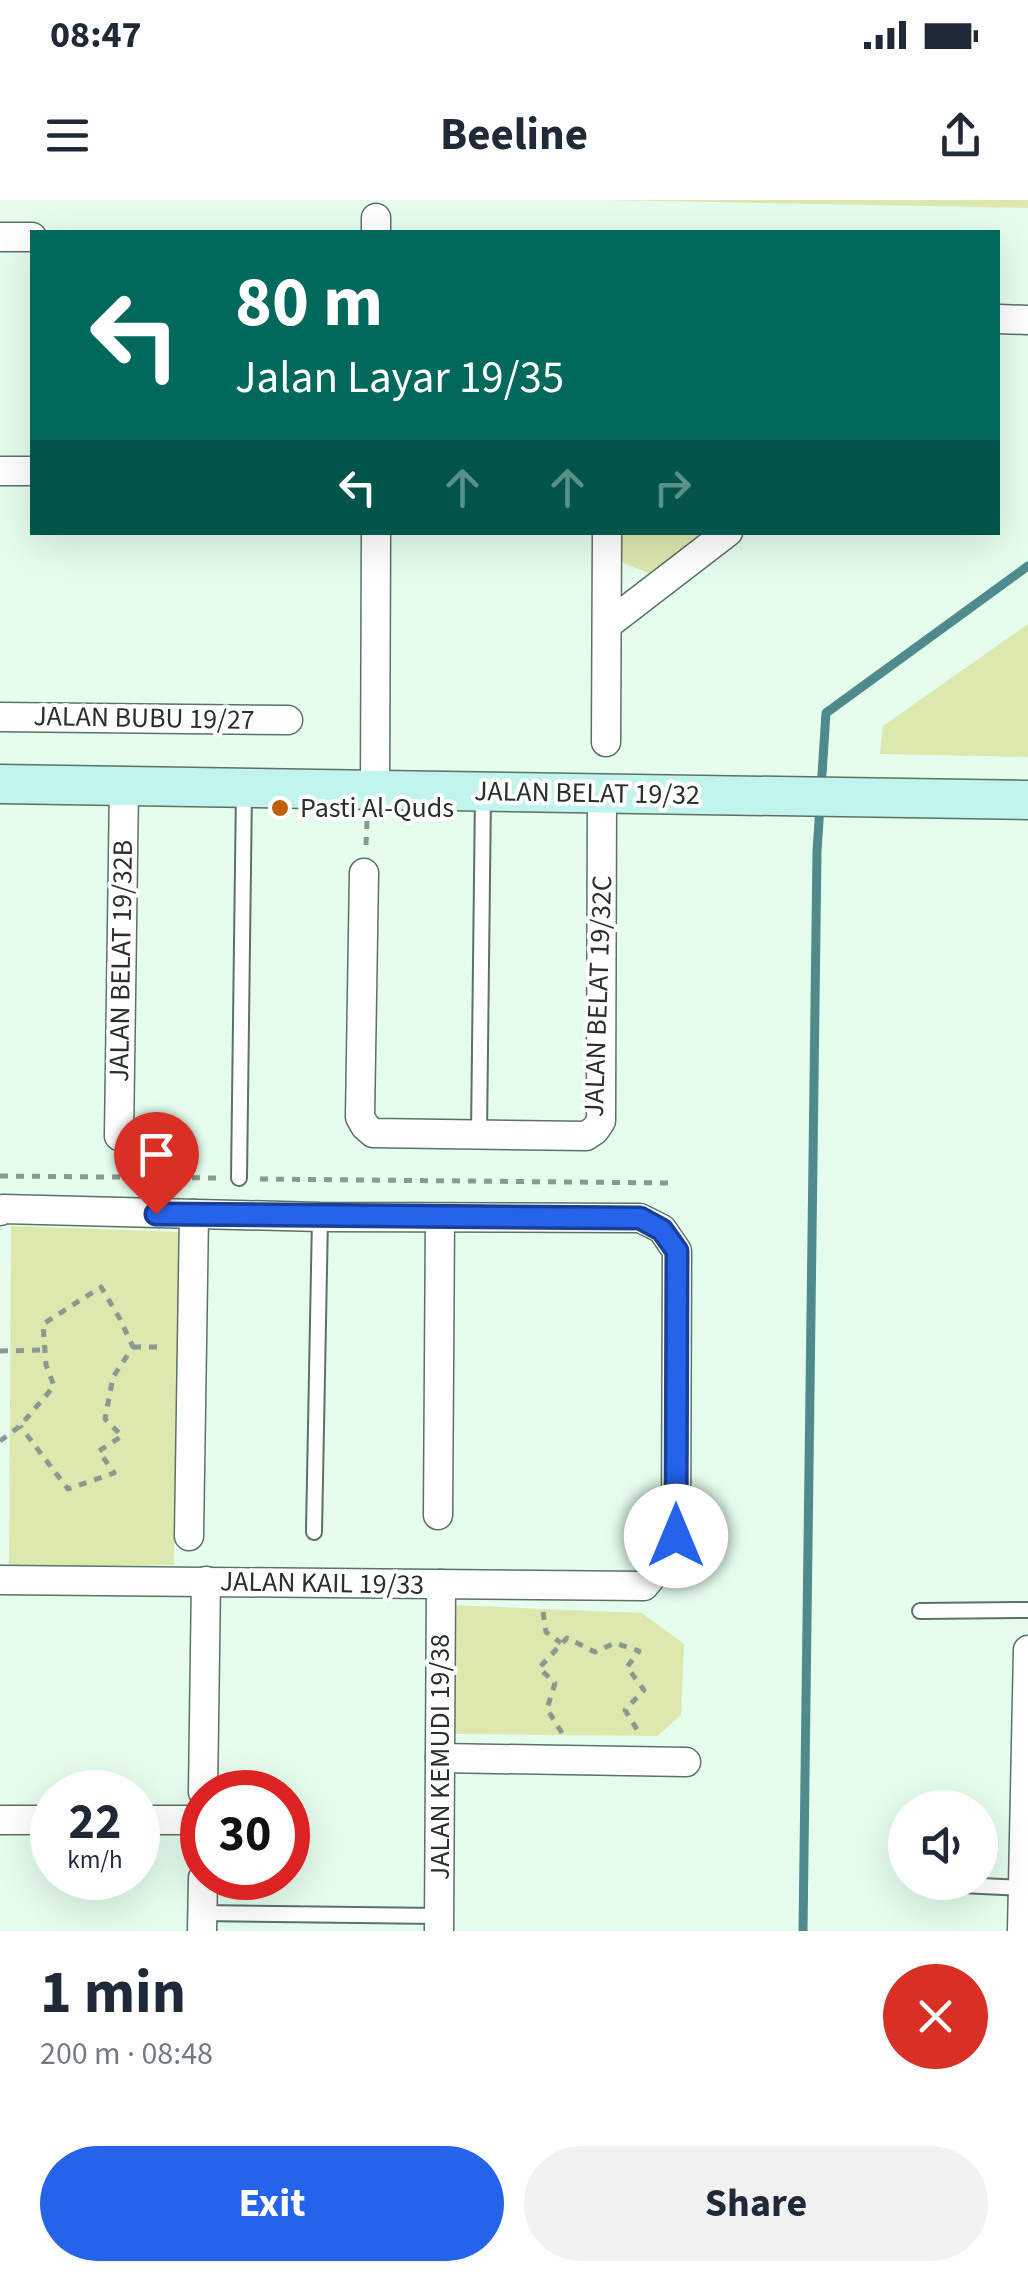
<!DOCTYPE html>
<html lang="en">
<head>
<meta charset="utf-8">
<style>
	body { margin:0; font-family:"Source Sans 3",sans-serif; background:#f2f2f3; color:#1f2937; height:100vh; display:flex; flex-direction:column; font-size:38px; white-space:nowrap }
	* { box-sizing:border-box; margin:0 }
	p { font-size:32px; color:#747a83 }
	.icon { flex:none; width:55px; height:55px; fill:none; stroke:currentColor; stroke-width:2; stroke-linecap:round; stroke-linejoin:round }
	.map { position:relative; height:1731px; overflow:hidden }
	.side { display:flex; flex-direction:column; background:#fff; flex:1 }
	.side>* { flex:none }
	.hud { position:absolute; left:30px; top:30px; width:970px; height:305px; border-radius:0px; box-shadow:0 10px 40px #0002; background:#00695c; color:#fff; overflow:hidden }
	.buttons { position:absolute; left:888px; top:1590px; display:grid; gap:20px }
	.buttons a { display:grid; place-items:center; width:110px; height:110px; border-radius:50%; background:#fff; box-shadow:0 10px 40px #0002; font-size:50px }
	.speed { position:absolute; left:30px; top:1570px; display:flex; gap:20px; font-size:50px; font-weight:700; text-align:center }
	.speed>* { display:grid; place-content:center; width:130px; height:130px; border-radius:50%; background:#fff; box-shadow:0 10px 40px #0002; line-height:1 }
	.speed small { font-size:25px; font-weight:400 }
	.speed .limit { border:15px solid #d22; background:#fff; color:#111 }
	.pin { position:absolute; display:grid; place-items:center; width:85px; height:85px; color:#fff; margin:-102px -42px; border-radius:50% 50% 50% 0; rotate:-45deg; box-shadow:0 0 10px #0007 }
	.pin .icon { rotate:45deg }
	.me { position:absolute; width:110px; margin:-55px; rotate:0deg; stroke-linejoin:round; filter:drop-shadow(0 0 8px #0008) }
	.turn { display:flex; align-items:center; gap:35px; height:210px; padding:0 40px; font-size:45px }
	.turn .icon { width:130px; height:130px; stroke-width:2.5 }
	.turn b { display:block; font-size:70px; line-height:85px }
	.lanes { display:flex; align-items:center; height:95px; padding:0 40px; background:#0003; justify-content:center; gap:50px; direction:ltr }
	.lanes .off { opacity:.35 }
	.round { display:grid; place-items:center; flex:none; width:105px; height:105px; border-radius:52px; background:#f2f2f3 }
	.head { display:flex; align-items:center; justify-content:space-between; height:170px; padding:0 40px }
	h1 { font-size:60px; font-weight:700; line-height:75px }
	.primary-button { display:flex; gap:20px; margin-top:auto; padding:20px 40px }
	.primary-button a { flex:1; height:115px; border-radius:60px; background:#2563eb; color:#fff; font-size:40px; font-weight:700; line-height:115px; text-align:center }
	.primary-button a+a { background:#f2f2f3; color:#1f2937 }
	.status { display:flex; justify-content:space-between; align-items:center; height:70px; padding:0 50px; background:#fff; direction:ltr }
	.status svg { height:28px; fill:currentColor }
	header { display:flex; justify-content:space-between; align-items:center; height:130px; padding:0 40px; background:#fff; font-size:45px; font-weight:700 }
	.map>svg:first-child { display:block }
</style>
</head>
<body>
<div class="status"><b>08:47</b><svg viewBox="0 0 49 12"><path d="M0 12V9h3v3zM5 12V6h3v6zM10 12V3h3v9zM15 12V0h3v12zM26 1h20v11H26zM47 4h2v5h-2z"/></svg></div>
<header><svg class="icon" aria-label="menu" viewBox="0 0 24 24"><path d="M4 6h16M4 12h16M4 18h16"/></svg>Beeline<svg class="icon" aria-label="share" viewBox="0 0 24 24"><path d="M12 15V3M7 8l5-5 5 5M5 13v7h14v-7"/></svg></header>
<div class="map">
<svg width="1028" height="1731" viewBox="0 0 1028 1731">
	<rect width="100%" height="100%" fill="#e4fded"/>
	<g fill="#dde8af">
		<polygon points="606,0 1028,0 1028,8"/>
		<polygon points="621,333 711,333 655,376 621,362"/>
		<polygon points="1028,424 1028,557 880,554 883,526"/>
		<polygon points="11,1026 179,1032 174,1365 9,1367"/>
		<polygon points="451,1405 642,1413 684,1444 681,1515 657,1536 455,1534"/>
	</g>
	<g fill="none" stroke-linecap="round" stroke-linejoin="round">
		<g stroke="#4f8b8c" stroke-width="9">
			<polyline points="821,590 826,513 1028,366"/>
			<polyline points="803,1731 817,651 820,606"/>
		</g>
		<g stroke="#5c7264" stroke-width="18">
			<g id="lane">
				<polyline points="479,934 483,593"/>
				<polyline points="239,978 244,589"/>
				<polyline points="314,1332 320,1017"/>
				<polyline points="920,1411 1028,1410"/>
				<polyline points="919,1683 1023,1688"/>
				<polyline points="202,1713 439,1716"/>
			</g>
		</g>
		<g stroke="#5c7264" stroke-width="31">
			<g id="street">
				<polyline points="376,32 376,18"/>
				<polyline points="0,37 32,37"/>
				<polyline points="998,119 1028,120"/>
				<polyline points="0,271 32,271"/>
				<polyline points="607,425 728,332"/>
				<polyline points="0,517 288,520"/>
				<polyline points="606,542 607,332"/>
				<polyline points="375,590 376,332"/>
				<polyline points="364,673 360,917 365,926 373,933 586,936 595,930 601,921 602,594"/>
				<polyline points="119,936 124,586"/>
				<polyline points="0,1011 3,1009 320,1017 640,1018 662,1029 677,1051 676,1336 672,1352 644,1386 0,1380"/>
				<polyline points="438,1315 440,1018"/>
				<polyline points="189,1336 194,1014"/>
				<polyline points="440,1558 686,1562"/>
				<polyline points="203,1592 206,1381"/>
				<polyline points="0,1620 52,1620"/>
				<polyline points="138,1620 202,1620"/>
				<polyline points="202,1731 203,1678"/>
				<polyline points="439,1731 441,1384"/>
				<polyline points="1022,1731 1028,1450"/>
			</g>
		</g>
		<g stroke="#5c7264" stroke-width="41">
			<polyline id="secondary" points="0,584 1028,600"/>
		</g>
		<g stroke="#899a8f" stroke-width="5" stroke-dasharray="8 8" stroke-linecap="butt">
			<polyline points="366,645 367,621"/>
			<polyline points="0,976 219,978"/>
			<polyline points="260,979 672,983"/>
			<polyline points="133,1147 165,1147"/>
			<polyline points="0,1151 45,1150"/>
			<polyline points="0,1241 20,1226 54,1186 46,1165 43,1124 101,1087 120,1119 133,1147 113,1177 105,1219 122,1236 99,1251 114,1273 68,1289 20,1226"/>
			<polyline points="543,1412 546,1432 561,1443"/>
			<polyline points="562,1533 547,1509 555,1483 539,1468 567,1438 595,1452 615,1443 639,1451 627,1467 644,1490 625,1510 641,1536"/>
		</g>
		<use href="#lane" stroke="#fff" stroke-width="14"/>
		<use href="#street" stroke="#fff" stroke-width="28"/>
		<use href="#secondary" stroke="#c0f4ec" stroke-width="38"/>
	</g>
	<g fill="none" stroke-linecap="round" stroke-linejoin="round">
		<g stroke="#184099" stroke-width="25">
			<polyline id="route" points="156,1014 640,1018 662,1030 677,1051 676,1336"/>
		</g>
		<use href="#route" stroke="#2563eb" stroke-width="18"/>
	</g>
	<circle fill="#bd620c" stroke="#fff" stroke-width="4" cx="280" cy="608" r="10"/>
	<g text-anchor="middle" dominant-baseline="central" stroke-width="8" stroke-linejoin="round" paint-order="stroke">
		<g font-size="28" fill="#27302a" stroke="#fff">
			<text transform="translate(144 518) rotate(1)">JALAN BUBU 19/27</text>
			<text transform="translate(587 593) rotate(1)">JALAN BELAT 19/32</text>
			<text transform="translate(121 761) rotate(-89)">JALAN BELAT 19/32B</text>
			<text transform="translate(598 796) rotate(-88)">JALAN BELAT 19/32C</text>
			<text transform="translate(322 1383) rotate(1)">JALAN KAIL 19/33</text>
			<text transform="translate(440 1557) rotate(-90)">JALAN KEMUDI 19/38</text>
		</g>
		<g font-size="28" fill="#27302a" stroke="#fff" text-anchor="start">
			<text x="300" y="608">Pasti Al-Quds</text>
		</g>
	</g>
</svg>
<div class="buttons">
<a><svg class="icon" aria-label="sound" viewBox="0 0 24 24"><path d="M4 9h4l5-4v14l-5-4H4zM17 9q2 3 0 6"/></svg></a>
</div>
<div class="speed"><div>22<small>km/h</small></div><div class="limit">30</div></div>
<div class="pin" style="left:156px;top:1014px;background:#d93025"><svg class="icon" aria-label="arrive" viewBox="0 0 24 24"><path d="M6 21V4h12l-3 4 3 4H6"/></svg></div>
<svg class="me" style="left:676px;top:1336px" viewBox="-20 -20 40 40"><circle r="19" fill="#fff"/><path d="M0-13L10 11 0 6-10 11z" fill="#2563eb"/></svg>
<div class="hud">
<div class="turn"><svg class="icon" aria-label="left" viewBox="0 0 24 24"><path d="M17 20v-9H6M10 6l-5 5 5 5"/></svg><div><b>80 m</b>Jalan Layar 19/35</div></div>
<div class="lanes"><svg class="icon" aria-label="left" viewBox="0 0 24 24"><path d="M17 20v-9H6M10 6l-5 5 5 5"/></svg><svg class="icon off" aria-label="ahead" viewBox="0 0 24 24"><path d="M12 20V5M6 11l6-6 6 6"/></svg><svg class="icon off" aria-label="ahead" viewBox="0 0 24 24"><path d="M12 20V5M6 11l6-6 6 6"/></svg><svg class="icon off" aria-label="right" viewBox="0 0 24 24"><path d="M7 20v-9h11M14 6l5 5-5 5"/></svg></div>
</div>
</div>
<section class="side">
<div class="head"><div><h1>1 min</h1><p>200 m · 08:48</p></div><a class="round" style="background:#d93025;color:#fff"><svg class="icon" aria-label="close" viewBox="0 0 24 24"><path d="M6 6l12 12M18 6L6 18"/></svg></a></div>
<div class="primary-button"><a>Exit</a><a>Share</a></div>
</section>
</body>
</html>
